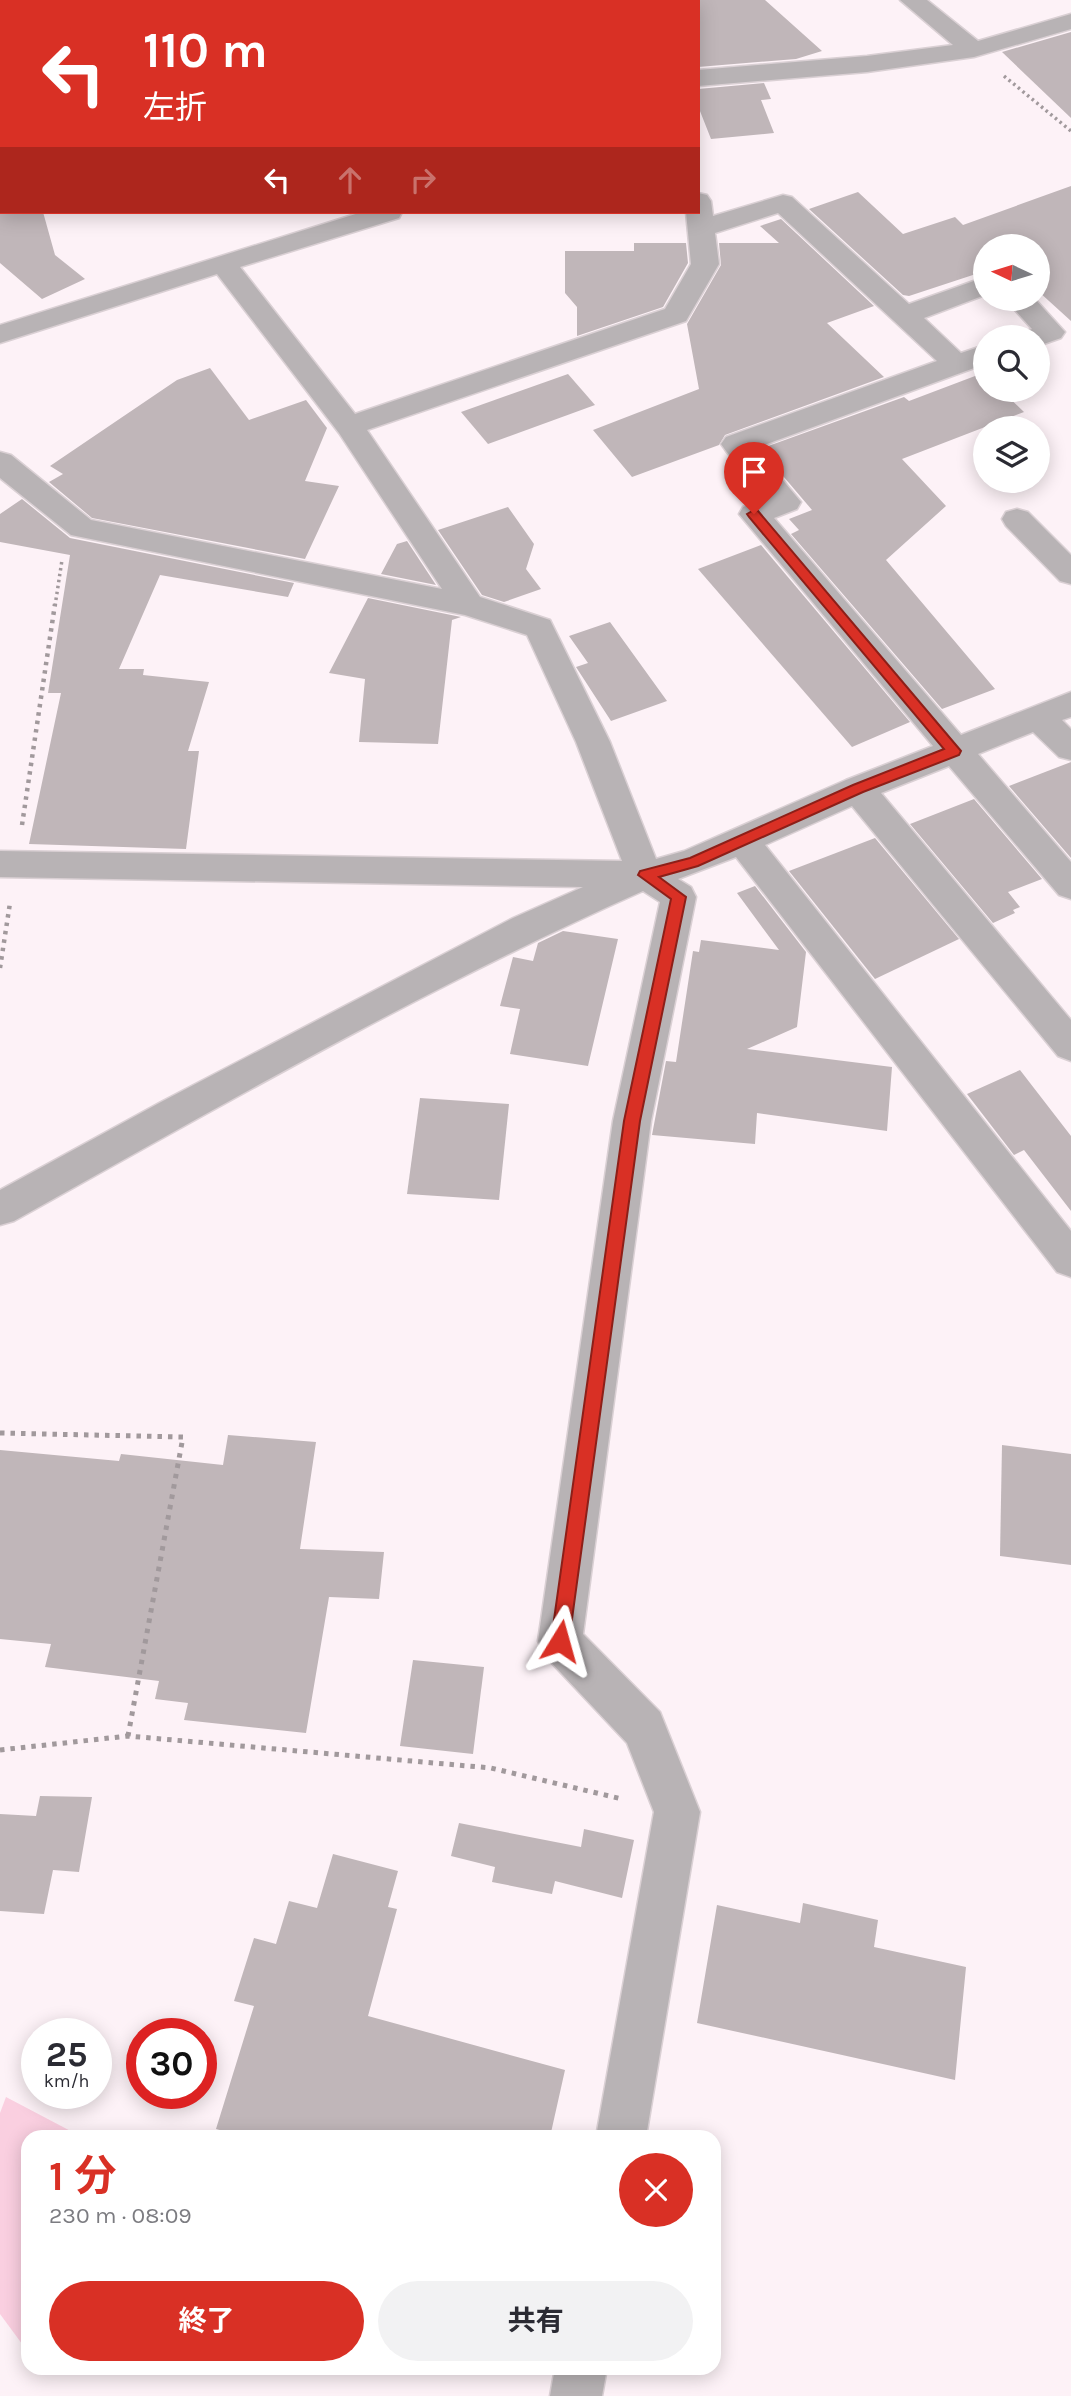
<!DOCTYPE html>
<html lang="ja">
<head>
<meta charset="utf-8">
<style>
	body { margin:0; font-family:Karla,"Noto Sans JP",sans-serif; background:#f2f2f3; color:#2b2b33; height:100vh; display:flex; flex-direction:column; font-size:26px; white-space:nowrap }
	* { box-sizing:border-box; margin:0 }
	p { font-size:23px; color:#7c7c81 }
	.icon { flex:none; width:38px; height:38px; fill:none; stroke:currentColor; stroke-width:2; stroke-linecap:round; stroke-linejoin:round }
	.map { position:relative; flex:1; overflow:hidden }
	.details { position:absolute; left:21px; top:2130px; width:700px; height:245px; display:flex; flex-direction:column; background:#fff; border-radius:21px; box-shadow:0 4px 18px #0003 }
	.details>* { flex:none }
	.guide { position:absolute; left:0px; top:0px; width:700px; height:214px; box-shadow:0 4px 18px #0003; background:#d93025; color:#fff; overflow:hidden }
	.needle { width:46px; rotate:274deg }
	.buttons { position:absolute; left:973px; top:234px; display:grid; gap:14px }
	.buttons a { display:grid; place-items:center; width:77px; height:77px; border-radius:50%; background:#fff; box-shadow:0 4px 18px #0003; font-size:35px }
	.speed { position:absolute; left:21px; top:2018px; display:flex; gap:14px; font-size:35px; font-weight:700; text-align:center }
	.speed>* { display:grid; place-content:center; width:91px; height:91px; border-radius:50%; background:#fff; box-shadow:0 4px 18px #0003; line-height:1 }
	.speed small { font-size:18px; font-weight:400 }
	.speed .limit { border:10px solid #d22; background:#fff; color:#111 }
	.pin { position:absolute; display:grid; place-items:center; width:60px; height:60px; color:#fff; margin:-72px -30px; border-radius:50% 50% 50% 0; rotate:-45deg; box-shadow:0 0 7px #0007 }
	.pin .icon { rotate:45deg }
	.me { position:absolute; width:77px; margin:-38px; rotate:8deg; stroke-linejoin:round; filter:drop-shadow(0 0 5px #0008) }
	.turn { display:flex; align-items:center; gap:24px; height:147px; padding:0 28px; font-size:32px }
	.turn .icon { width:91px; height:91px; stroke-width:2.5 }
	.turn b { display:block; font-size:49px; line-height:60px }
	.lanes { display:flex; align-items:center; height:66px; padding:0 28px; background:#0003; justify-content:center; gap:35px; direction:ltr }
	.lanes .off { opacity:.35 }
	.round { display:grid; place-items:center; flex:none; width:74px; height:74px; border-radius:37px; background:#f2f2f3 }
	.head { display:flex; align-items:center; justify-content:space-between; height:119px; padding:0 28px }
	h1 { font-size:42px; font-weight:700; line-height:52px; color:#d93025 }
	.primary-button { display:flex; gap:14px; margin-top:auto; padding:14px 28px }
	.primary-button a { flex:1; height:80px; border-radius:42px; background:#d93025; color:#fff; font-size:28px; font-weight:700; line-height:80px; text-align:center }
	.primary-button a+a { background:#f2f2f3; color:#2b2b33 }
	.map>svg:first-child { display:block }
</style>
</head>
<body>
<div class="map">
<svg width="1071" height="2396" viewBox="0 0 1071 2396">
	<rect width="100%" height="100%" fill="#fdf2f7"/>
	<polygon fill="#facfe0" points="6,2097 82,2137 28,2137 28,2352 0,2314 0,2113"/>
	<g fill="#c0b6b9">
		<polygon points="676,0 765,0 822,51 796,59 698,67 698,2"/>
		<polygon points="1071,32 1071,118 1002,52"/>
		<polygon points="764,83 771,99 761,100 774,133 711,139 698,106 698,89"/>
		<polygon points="1071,186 1071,321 1038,291 1038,247 985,247 985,271 909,296 903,295 809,209 858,192 903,234 955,217 963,225"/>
		<polygon points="0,212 43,212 55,255 85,279 42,299 0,263"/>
		<polygon points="781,219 874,306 827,323 884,377 725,435 719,445 632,477 593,430 699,389 687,324 721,265 719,243 779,243 760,226"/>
		<polygon points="634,243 686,243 688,263 663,307 577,336 577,307 565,293 565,251 634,251"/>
		<polygon points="210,368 249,420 306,400 327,428 305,481 339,486 305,559 92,518 49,482 63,474 50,466 177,380"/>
		<polygon points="983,373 985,375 985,390 1001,390 1024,412 902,459 946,506 886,560 995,689 942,709 791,534 799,530 789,519 812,510 760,449 904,397 909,401"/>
		<polygon points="568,374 595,405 488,444 461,412"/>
		<polygon points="22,499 70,538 294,583 288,597 160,575 119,669 144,669 143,675 209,682 188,751 199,751 186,849 29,844 61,693 48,693 70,555 0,542 0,514"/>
		<polygon points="508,507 534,544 526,569 541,589 504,602 482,595 438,530"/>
		<polygon points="407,541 436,585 381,574 397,544"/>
		<polygon points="761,545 910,722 852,747 698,569"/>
		<polygon points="368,598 461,617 452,620 438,744 359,742 365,679 329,673"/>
		<polygon points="610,622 667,701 611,721 576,667 588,663 569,636"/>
		<polygon points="1071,762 1071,858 1009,786"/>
		<polygon points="974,799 1042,879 1008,892 1020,907 1013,910 1015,913 993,923 910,824"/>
		<polygon points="875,838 959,939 875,979 789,871"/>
		<polygon points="755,886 806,952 797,1027 747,1049 892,1067 887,1131 757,1113 755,1144 652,1135 666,1061 676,1062 693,951 699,952 701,940 779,950 737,893"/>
		<polygon points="563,931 618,939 588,1066 510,1054 520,1009 500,1006 513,957 533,961 538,943"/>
		<polygon points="1020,1070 1071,1136 1071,1211 1024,1150 1014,1155 967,1094"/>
		<polygon points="420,1098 509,1104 499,1200 407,1194"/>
		<polygon points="228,1435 316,1442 300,1549 384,1552 379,1599 329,1597 306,1733 184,1720 188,1703 155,1699 159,1681 45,1667 51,1644 0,1639 0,1450 119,1461 121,1454 223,1465"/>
		<polygon points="1002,1445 1071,1454 1071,1565 1000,1556"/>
		<polygon points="413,1660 484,1667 473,1754 400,1746"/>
		<polygon points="40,1796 92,1797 79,1872 53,1870 44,1914 0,1911 0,1814 36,1816"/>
		<polygon points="459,1823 581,1847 584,1829 634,1840 622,1898 555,1881 552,1894 492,1882 495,1867 451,1856"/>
		<polygon points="333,1854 398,1871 388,1907 397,1909 368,2016 565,2070 550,2137 245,2137 216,2129 254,2006 234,2001 254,1938 276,1944 289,1901 317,1908"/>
		<polygon points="803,1903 878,1920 874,1947 966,1967 955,2080 697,2023 717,1905 800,1923"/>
	</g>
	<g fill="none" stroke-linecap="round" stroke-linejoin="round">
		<g stroke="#dad0d4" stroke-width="3">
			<g id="minor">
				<rect x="647" y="0" width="24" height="2"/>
				<polygon points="900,0 927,0 978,41 1071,14 1071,29 974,57 867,72 698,86 698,70 867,56 953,45"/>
				<path d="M698,193L707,195L711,201L713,216L783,195L792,197L909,304L985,277V295L924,318L961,353L985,345V364L756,448L801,502L797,509L774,518L961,735L1071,692V717L1062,720L1071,729V760L1059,757L1033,732L978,754L1071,862V899L1059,895L949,766L881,793L1071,1020V1061L1058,1056L852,806L765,845L1071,1231V1277L1057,1272L736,857L678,879L691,887L696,897L651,1121L583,1634L660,1712L700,1812L646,2137H596L654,1812L627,1743L545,1656L538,1641L613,1121L660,902L643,891C427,987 220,1106 14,1221L0,1225V1190L161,1102L513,918L583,887L0,877V851L622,861L576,742L527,635L465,615L71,535L0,478V452L11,455L91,520L442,589L339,433L217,274L0,343V325L362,212H402L399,218L240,267L355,414L665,309L691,264L686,212H698ZM778,213L937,361L726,437L721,444L726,451L766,498L743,507L739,514L933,746L846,780L684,851L656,859L610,742L550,620L480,597L367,430L686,321L719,264L715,233Z"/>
				<polygon points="1005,299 1035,299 1065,332 1061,338 1038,346 1038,338 1021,338 1025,332 1032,329"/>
				<polygon points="1017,509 1028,512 1071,555 1071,584 1060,581 1006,526 1002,519 1006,512"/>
				<polygon points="555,2368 607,2368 602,2396 550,2396"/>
			</g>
		</g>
		<g stroke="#a1999c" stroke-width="3.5" stroke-dasharray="2.5 3.5" stroke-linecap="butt">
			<polyline points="1004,76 1071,131"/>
			<polyline points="55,606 62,560"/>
		</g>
		<g stroke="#a1999c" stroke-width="4.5" stroke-dasharray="3.5 5" stroke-linecap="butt">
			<polyline points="22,825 55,604"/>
			<polyline points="0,968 10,903"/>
		</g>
		<g stroke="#a1999c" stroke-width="5" stroke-dasharray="4.5 6" stroke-linecap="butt">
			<polyline points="0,1433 183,1437 128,1736"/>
			<polyline points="0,1750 128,1736 491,1768 622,1799"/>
		</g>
		<use href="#minor" fill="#b8b3b5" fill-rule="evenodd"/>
	</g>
	<polygon fill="#d93025" stroke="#8d1f18" stroke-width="2" points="754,510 758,511 961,751 959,755 863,792 698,866 659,877 686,897 640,1121 569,1641 566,1647 560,1650 553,1647 551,1641 624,1121 671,899 638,875 640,871 690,858 853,785 944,749 749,517 747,514"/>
</svg>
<div class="buttons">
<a><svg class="needle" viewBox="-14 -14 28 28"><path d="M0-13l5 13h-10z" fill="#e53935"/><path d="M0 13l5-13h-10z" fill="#7c7c81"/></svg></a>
<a><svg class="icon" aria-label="search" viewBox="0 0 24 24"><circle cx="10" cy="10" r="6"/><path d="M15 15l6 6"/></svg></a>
<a><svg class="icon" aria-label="layers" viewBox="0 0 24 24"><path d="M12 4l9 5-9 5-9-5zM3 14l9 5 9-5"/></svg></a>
</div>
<div class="speed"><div>25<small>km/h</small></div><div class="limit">30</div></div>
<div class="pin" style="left:754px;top:514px;background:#d93025"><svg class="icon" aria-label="arrive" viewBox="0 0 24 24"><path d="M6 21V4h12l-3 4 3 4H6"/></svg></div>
<svg class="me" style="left:560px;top:1641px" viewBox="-20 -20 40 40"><path d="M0-17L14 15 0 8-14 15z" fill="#d93025" stroke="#fff" stroke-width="4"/></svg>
<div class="guide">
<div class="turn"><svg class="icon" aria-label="left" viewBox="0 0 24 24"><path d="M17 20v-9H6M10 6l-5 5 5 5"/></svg><div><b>110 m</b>左折</div></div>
<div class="lanes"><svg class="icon" aria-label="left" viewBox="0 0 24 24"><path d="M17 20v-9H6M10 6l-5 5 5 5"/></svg><svg class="icon off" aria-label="ahead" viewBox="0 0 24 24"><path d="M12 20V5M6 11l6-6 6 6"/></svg><svg class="icon off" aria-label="right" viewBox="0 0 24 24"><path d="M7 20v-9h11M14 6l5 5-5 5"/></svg></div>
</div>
<section class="details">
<div class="head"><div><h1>1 分</h1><p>230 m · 08:09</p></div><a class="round" style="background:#d93025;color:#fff"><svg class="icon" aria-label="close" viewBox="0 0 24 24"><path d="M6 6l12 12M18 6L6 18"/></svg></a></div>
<div class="primary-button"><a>終了</a><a>共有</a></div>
</section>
</div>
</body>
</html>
